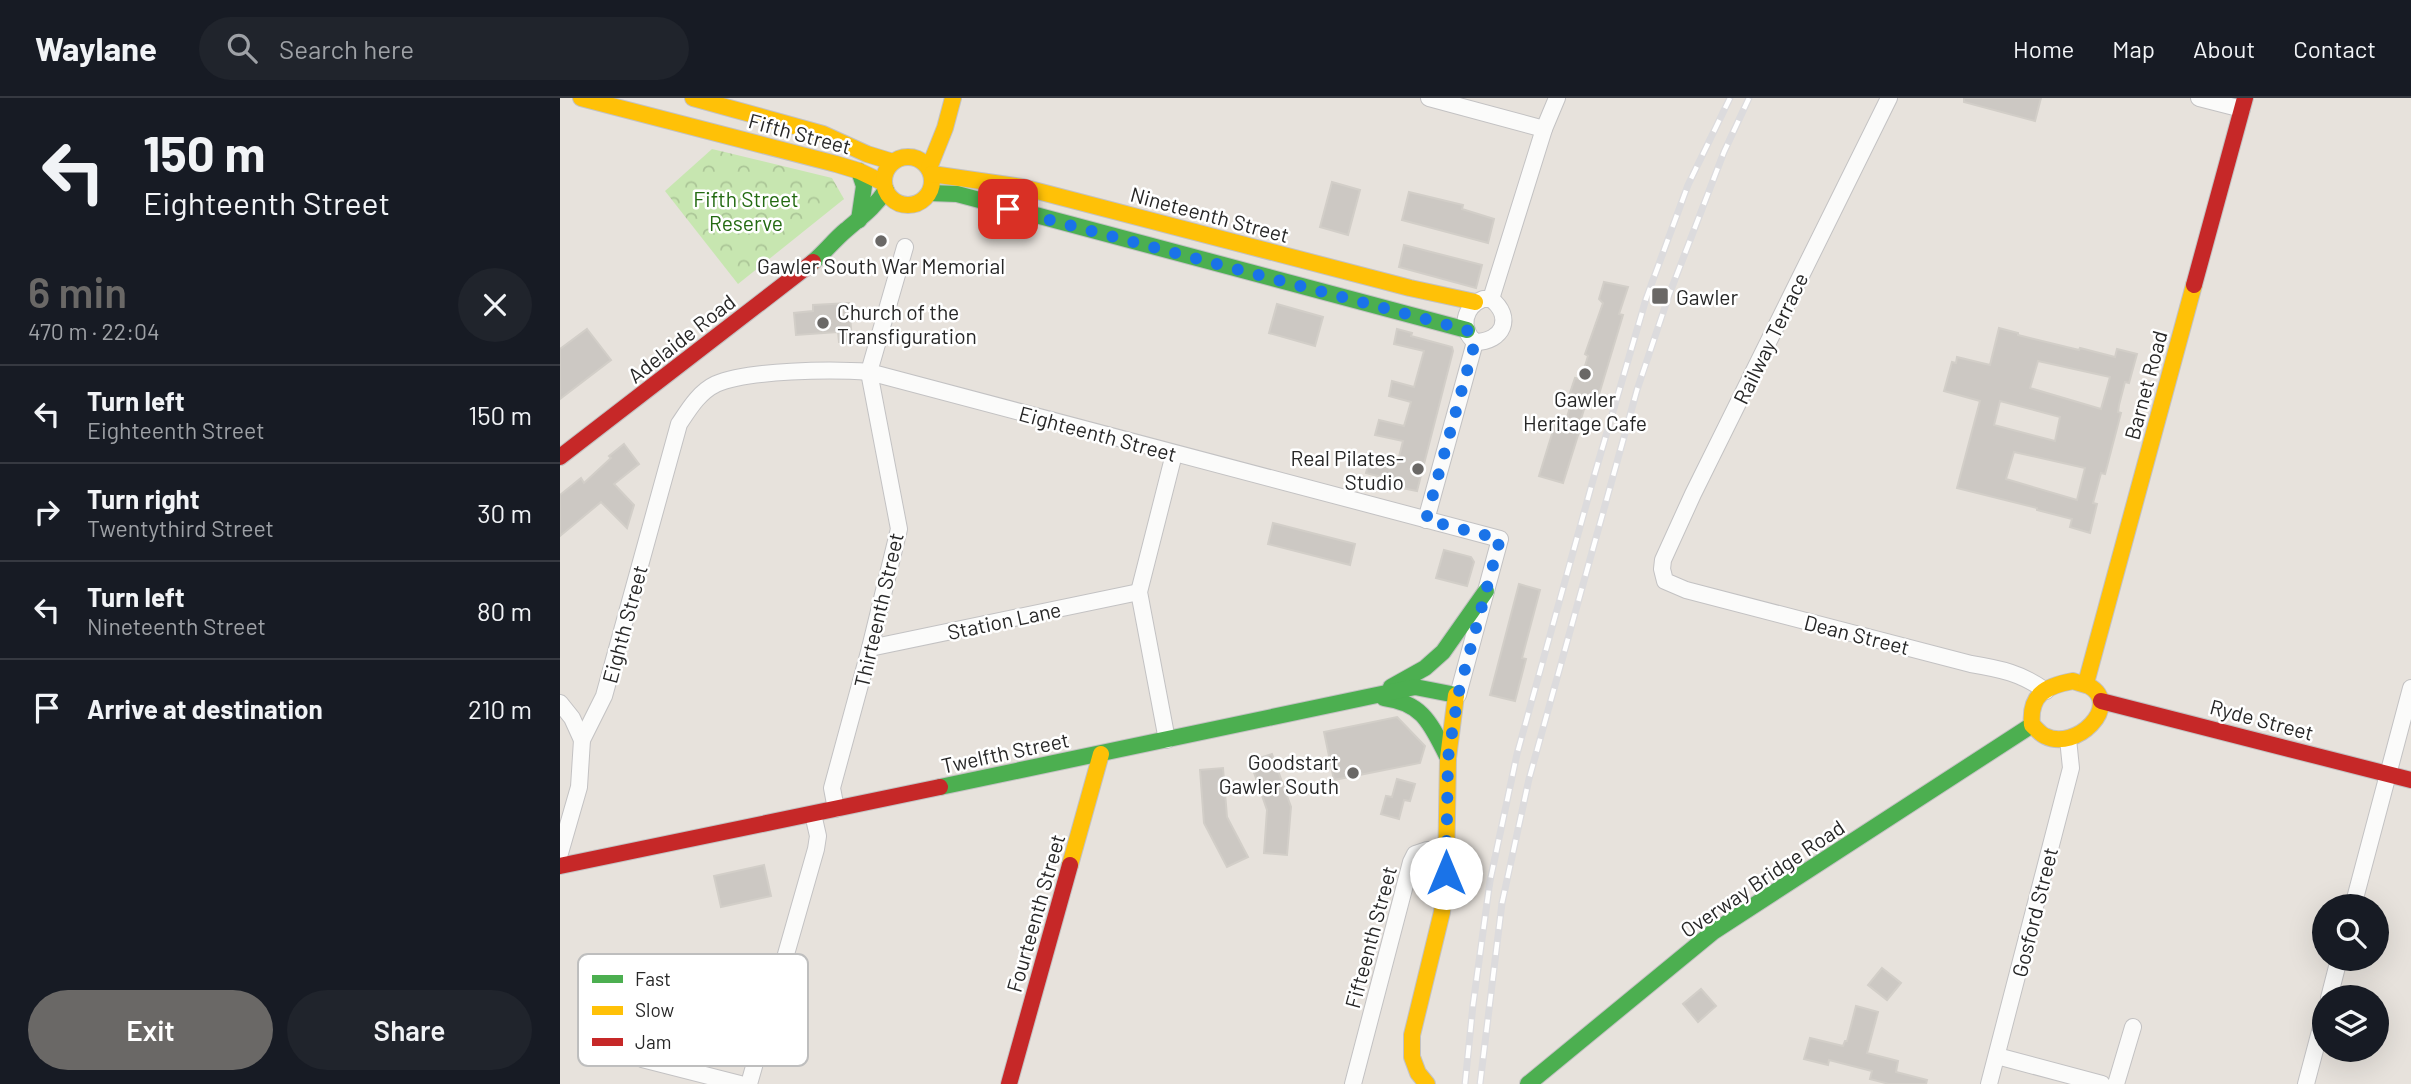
<!DOCTYPE html>
<html lang="en">
<head>
<meta charset="utf-8">
<style>
	body { margin:0; font-family:Barlow,sans-serif; background:#20242c; color:#f1f3f6; height:100vh; display:flex; flex-direction:column; font-size:26px; white-space:nowrap }
	* { box-sizing:border-box; margin:0 }
	p { font-size:23px; color:#9ea1a6 }
	.icon { flex:none; width:38px; height:38px; fill:none; stroke:currentColor; stroke-width:2; stroke-linecap:round; stroke-linejoin:round }
	.map { position:relative; flex:1; overflow:hidden }
	.details { display:flex; flex-direction:column; background:#171b24; width:560px }
	.details>* { flex:none }
	.hud { background:#171b24; color:#f1f3f6; overflow:hidden }
	.controls { position:absolute; left:1752px; top:796px; display:grid; gap:14px }
	.controls a { display:grid; place-items:center; width:77px; height:77px; border-radius:50%; background:#171b24; box-shadow:0 7px 28px #0002; font-size:35px }
	.pin { position:absolute; display:grid; place-items:center; width:60px; height:60px; color:#fff; margin:-30px; border-radius:14px; box-shadow:0 4px 10px #0006 }
	.me { position:absolute; width:77px; margin:-38px; rotate:0deg; stroke-linejoin:round; filter:drop-shadow(0 0 5px #0008) }
	.turn { display:flex; align-items:center; gap:24px; height:147px; padding:0 28px; font-size:32px }
	.turn .icon { width:91px; height:91px; stroke-width:2.5 }
	.turn b { display:block; font-size:49px; line-height:60px }
	.round { display:grid; place-items:center; flex:none; width:74px; height:74px; border-radius:37px; background:#20242c }
	.headline { display:flex; align-items:center; justify-content:space-between; height:119px; padding:0 28px }
	h1 { font-size:42px; font-weight:600; line-height:52px; color:#6a6866 }
	.cta { display:flex; gap:14px; margin-top:auto; padding:14px 28px }
	.cta a { flex:1; height:80px; border-radius:42px; background:#6a6866; color:#fff; font-size:28px; font-weight:600; line-height:80px; text-align:center }
	.cta a+a { background:#20242c; color:#f1f3f6 }
	ul { padding:0; list-style:none }
	li { display:flex; align-items:center; gap:21px; height:98px; padding:0 28px; border-top:2px solid #363941 }
	li div { flex:1 }
	li b { display:block; font-size:26px }
	li em { font-style:normal }
	header { display:flex; align-items:center; gap:42px; box-sizing:border-box; height:98px; padding:0 35px; background:#171b24; border-bottom:2px solid #363941 }
	header strong { font-size:33px }
	nav { display:flex; gap:38px; margin-inline-start:auto; font-size:24px }
	.search { width:490px; height:63px; background:#20242c; display:flex; align-items:center; gap:18px; box-sizing:border-box; padding:0 24px; border-radius:38px; color:#9ea1a6; font-size:26px }
	main { display:flex; flex:1; min-height:0 }
	.map>svg:first-child { display:block }
</style>
</head>
<body>
<header>
<strong>Waylane</strong>
<div class="search"><svg class="icon" aria-label="search" viewBox="0 0 24 24"><circle cx="10" cy="10" r="6"/><path d="M15 15l6 6"/></svg>Search here</div>
<nav><a>Home</a><a>Map</a><a>About</a><a>Contact</a></nav>
</header>
<main>
<section class="details">
<div class="hud">
<div class="turn"><svg class="icon" aria-label="left" viewBox="0 0 24 24"><path d="M17 20v-9H6M10 6l-5 5 5 5"/></svg><div><b>150 m</b>Eighteenth Street</div></div>
</div>
<div class="headline"><div><h1>6 min</h1><p>470 m · 22:04</p></div><a class="round"><svg class="icon" aria-label="close" viewBox="0 0 24 24"><path d="M6 6l12 12M18 6L6 18"/></svg></a></div>
<ul>
<li><svg class="icon" aria-label="left" viewBox="0 0 24 24"><path d="M17 20v-9H6M10 6l-5 5 5 5"/></svg><div><b>Turn left</b><p>Eighteenth Street</p></div><em>150 m</em></li>
<li><svg class="icon" aria-label="right" viewBox="0 0 24 24"><path d="M7 20v-9h11M14 6l5 5-5 5"/></svg><div><b>Turn right</b><p>Twentythird Street</p></div><em>30 m</em></li>
<li><svg class="icon" aria-label="left" viewBox="0 0 24 24"><path d="M17 20v-9H6M10 6l-5 5 5 5"/></svg><div><b>Turn left</b><p>Nineteenth Street</p></div><em>80 m</em></li>
<li><svg class="icon" aria-label="arrive" viewBox="0 0 24 24"><path d="M6 21V4h12l-3 4 3 4H6"/></svg><div><b>Arrive at destination</b></div><em>210 m</em></li>
</ul>
<div class="cta"><a>Exit</a><a>Share</a></div>
</section>
<div class="map">
<svg width="1851" height="986" viewBox="0 0 1851 986">
	<defs>
		<pattern id="park-crowns" width="20" height="18" patternUnits="userSpaceOnUse" patternTransform="scale(1.75)"><rect width="20" height="18" fill="#c7e6b0"/><path d="M2 6a3 3 0 1 1 6 0M12 15a3 3 0 1 1 6 0" fill="none" stroke="#abc597"/></pattern>
	</defs>
	<rect width="100%" height="100%" fill="#e7e2dc"/>
	<polygon fill="url(#park-crowns)" points="152,51 272,80 284,101 178,186 105,93"/>
	<g fill="#ccc8c3" stroke="#d2cec8" stroke-width="2" fill-rule="evenodd">
		<polygon points="1404,0 1481,0 1475,23 1404,4"/>
		<polygon points="772,84 800,92 788,137 760,129"/>
		<polygon points="849,94 903,107 902,111 934,121 928,145 842,122"/>
		<polygon points="844,147 922,167 916,190 839,169"/>
		<polygon points="1044,184 1068,189 1059,216 1063,217 1037,303 1028,300 1025,308 1018,331 1020,331 1003,385 979,378 996,323 1005,326 1014,296 1010,295 1015,280 1021,281 1028,258 1025,256 1043,205 1039,201"/>
		<polygon points="289,205 292,243 279,244 278,234 236,237 234,215 253,213 253,207"/>
		<polygon points="717,206 763,219 755,248 709,235"/>
		<path d="M1439,230L1458,235V237L1519,252L1520,250L1555,259L1557,251L1577,256L1569,285L1565,284L1559,307L1558,314L1561,315L1545,376L1541,375L1533,405L1537,406L1530,435L1510,429L1512,421L1477,412V410L1397,390L1420,303L1384,293L1392,264L1396,265L1397,259L1430,267ZM1478,263L1550,279L1541,311L1470,290ZM1440,303L1500,319L1495,343L1434,327ZM1454,354L1525,370L1517,402L1446,381Z"/>
		<polygon points="27,231 51,262 0,301 0,251"/>
		<polygon points="837,231 852,235 851,238 892,249 893,253 857,393 832,388 833,382 806,375 810,360 837,367 843,343 815,337 819,322 844,328 851,304 829,298 832,283 854,289 864,253 834,246"/>
		<polygon points="64,346 79,366 54,386 74,407 67,430 41,404 0,438 0,397 21,380 24,385 51,360 49,358"/>
		<polygon points="713,425 795,446 790,467 708,446"/>
		<polygon points="884,452 911,459 914,464 907,488 876,480"/>
		<polygon points="959,486 980,492 962,560 966,561 955,603 930,597"/>
		<polygon points="837,619 865,648 860,665 774,682 764,634"/>
		<polygon points="712,656 731,709 727,757 704,755 707,712 690,663"/>
		<polygon points="663,670 667,719 688,759 667,769 644,725 640,672"/>
		<polygon points="837,681 855,686 850,703 844,702 839,721 821,716 826,698 832,699"/>
		<polygon points="204,767 211,798 161,809 154,778"/>
		<polygon points="1322,870 1341,885 1327,902 1308,887"/>
		<polygon points="1141,891 1156,908 1138,924 1123,906"/>
		<polygon points="1296,908 1318,914 1307,955 1338,963 1336,974 1367,982 1366,986 1329,986 1310,981 1312,973 1269,962 1268,967 1244,961 1250,940 1283,948 1285,943 1287,943"/>
	</g>
	<g fill="none" stroke-linecap="round" stroke-linejoin="round">
		<g stroke="#c3c2c3" stroke-width="18">
			<g id="street">
				<polyline points="869,0 984,31"/>
				<path d="M1329,0L1133,396L1103,462L1102,471L1105,483L1126,492L1411,566C1441,571 1461,575 1486,593"/>
				<polyline points="1639,0 1682,11"/>
				<path d="M923,201H931C954,219 943,244 915,244C899,230 904,209 923,201Z"/>
				<polyline points="931,201 984,31 997,0"/>
				<polyline points="866,422 915,244"/>
				<polyline points="310,550 579,494"/>
				<polyline points="0,605 12,620 22,642"/>
				<polyline points="607,642 579,494 614,356"/>
				<polyline points="276,711 272,690 310,550 339,431 309,274 345,149"/>
				<path d="M0,755L19,689L22,642L44,598L119,326C129,311 139,294 156,286C188,272 273,271 309,274L940,441L898,597"/>
				<polyline points="1793,808 1851,590"/>
				<polyline points="1769,900 1779,861"/>
				<polyline points="1437,958 1542,986"/>
				<polyline points="82,961 180,986"/>
				<polyline points="189,986 256,751 258,738 253,716"/>
				<polyline points="793,986 851,764 855,756 867,752 887,752"/>
				<polyline points="1429,986 1511,670 1508,641"/>
				<polyline points="1556,986 1573,929"/>
				<polyline points="1746,986 1764,918"/>
			</g>
		</g>
		<g stroke="#c3c2c3" stroke-width="18">
			<g id="fast">
				<polyline points="299,73 304,88 299,122"/>
				<polyline points="370,95 397,96 907,232"/>
				<path d="M253,164C265,154 274,142 286,132C301,119 315,109 326,92"/>
				<polyline points="831,589 865,570 883,554 926,493"/>
				<path d="M824,600C864,605 871,627 888,660"/>
				<polyline points="380,689 855,589 896,597"/>
				<polyline points="968,986 1153,834 1472,627"/>
			</g>
		</g>
		<g stroke="#c3c2c3" stroke-width="18">
			<g id="slow">
				<polyline points="21,0 276,66 299,73 324,85"/>
				<polyline points="133,0 263,36 307,56 333,64"/>
				<circle cx="348" cy="83" r="24"/>
				<polyline points="369,70 385,30 393,0"/>
				<polyline points="372,76 462,89 850,190 915,204"/>
				<path d="M1513,583C1518,585 1524,586 1529,588C1563,607 1516,654 1485,638C1480,636 1476,630 1472,627C1469,597 1485,588 1513,583Z"/>
				<polyline points="1526,585 1634,187"/>
				<polyline points="510,767 541,656"/>
				<polyline points="867,986 858,975 852,959 852,937 882,814 886,775 888,660 896,597"/>
			</g>
		</g>
		<g stroke="#c3c2c3" stroke-width="18">
			<g id="jam">
				<polyline points="1634,187 1685,0"/>
				<polyline points="0,359 253,164"/>
				<polyline points="1541,603 1851,682"/>
				<polyline points="0,768 380,689"/>
				<polyline points="449,986 510,767"/>
			</g>
		</g>
		<use href="#street" stroke="#fbfbfa" stroke-width="16"/>
		<use href="#fast" stroke="#4caf50" stroke-width="16"/>
		<use href="#slow" stroke="#ffc107" stroke-width="16"/>
		<use href="#jam" stroke="#c62828" stroke-width="16"/>
		<g stroke="#dcdbdd" stroke-width="7">
			<g id="rail">
				<polyline points="905,986 913,907 930,783 957,656 1035,375 1086,201 1128,87 1170,0"/>
				<polyline points="920,986 942,805 969,681 1077,292 1109,197 1164,54 1189,0"/>
			</g>
		</g>
		<use href="#rail" stroke="#fff" stroke-width="4.5" stroke-dasharray="13" stroke-linecap="butt"/>
	</g>
	<g fill="none" stroke-linecap="round" stroke-linejoin="round">
		<polyline stroke="#1a73e8" stroke-width="12" stroke-dasharray="0 21.6" points="448,111 907,232 915,244 866,422 940,441 898,597 888,660 886,775"/>
	</g>
	<g fill="#6a6866" stroke="#fff" stroke-width="2.5">
		<circle cx="321" cy="143" r="7"/>
		<rect x="1091" y="189" width="18" height="18" rx="3.5"/>
		<circle cx="263" cy="225" r="7"/>
		<circle cx="1025" cy="276" r="7"/>
		<circle cx="858" cy="371" r="7"/>
		<circle cx="793" cy="675" r="7"/>
	</g>
	<g text-anchor="middle" dominant-baseline="central" stroke-width="5" stroke-linejoin="round" paint-order="stroke">
		<g font-size="21" fill="#272727" stroke="#fff">
			<text transform="translate(240 35) rotate(15)">Fifth Street</text>
			<text transform="translate(650 116) rotate(15)">Nineteenth Street</text>
			<text transform="translate(121 240) rotate(-38)">Adelaide Road</text>
			<text transform="translate(1210 240) rotate(-64)">Railway Terrace</text>
			<text transform="translate(1585 287) rotate(-75)">Barnet Road</text>
			<text transform="translate(538 335) rotate(15)">Eighteenth Street</text>
			<text transform="translate(318 512) rotate(-77)">Thirteenth Street</text>
			<text transform="translate(444 522) rotate(-12)">Station Lane</text>
			<text transform="translate(64 526) rotate(-75)">Eighth Street</text>
			<text transform="translate(1297 536) rotate(14)">Dean Street</text>
			<text transform="translate(1702 621) rotate(15)">Ryde Street</text>
			<text transform="translate(445 654) rotate(-12)">Twelfth Street</text>
			<text transform="translate(1202 780) rotate(-34)">Overway Bridge Road</text>
			<text transform="translate(1474 814) rotate(-76)">Gosford Street</text>
			<text transform="translate(475 815) rotate(-74)">Fourteenth Street</text>
			<text transform="translate(810 839) rotate(-75)">Fifteenth Street</text>
		</g>
		<g font-size="21" fill="#236a11" stroke="#fff">
			<text x="186" y="100">Fifth Street<tspan x="186" dy="24">Reserve</tspan></text>
		</g>
		<g font-size="21" fill="#272727" stroke="#fff">
			<text x="321" y="167">Gawler South War Memorial</text>
			<text x="1116" y="198" text-anchor="start">Gawler</text>
			<text x="277" y="213" text-anchor="start">Church of the<tspan x="277" dy="24">Transfiguration</tspan></text>
			<text x="1025" y="300">Gawler<tspan x="1025" dy="24">Heritage Cafe</tspan></text>
			<text x="844" y="359" text-anchor="end">Real Pilates-<tspan x="844" dy="24">Studio</tspan></text>
			<text x="779" y="663" text-anchor="end">Goodstart<tspan x="779" dy="24">Gawler South</tspan></text>
		</g>
	</g>
	<rect x="18" y="856" width="230" height="112" rx="10" fill="#fff" stroke="#bebebe" stroke-width="2"/>
	<rect x="32" y="877" width="31" height="8" fill="#4caf50"/>
	<rect x="32" y="908" width="31" height="9" fill="#ffc107"/>
	<rect x="32" y="940" width="31" height="8" fill="#c62828"/>
	<g font-size="19" fill="#272727">
		<text x="75" y="888">Fast</text>
		<text x="75" y="919">Slow</text>
		<text x="75" y="951">Jam</text>
	</g>
</svg>
<div class="controls">
<a><svg class="icon" aria-label="search" viewBox="0 0 24 24"><circle cx="10" cy="10" r="6"/><path d="M15 15l6 6"/></svg></a>
<a><svg class="icon" aria-label="layers" viewBox="0 0 24 24"><path d="M12 4l9 5-9 5-9-5zM3 14l9 5 9-5"/></svg></a>
</div>
<div class="pin" style="left:448px;top:111px;background:#d93025"><svg class="icon" aria-label="arrive" viewBox="0 0 24 24"><path d="M6 21V4h12l-3 4 3 4H6"/></svg></div>
<svg class="me" style="left:886px;top:775px" viewBox="-20 -20 40 40"><circle r="19" fill="#fff"/><path d="M0-13L10 11 0 6-10 11z" fill="#1a73e8"/></svg>
</div>
</main>
</body>
</html>
